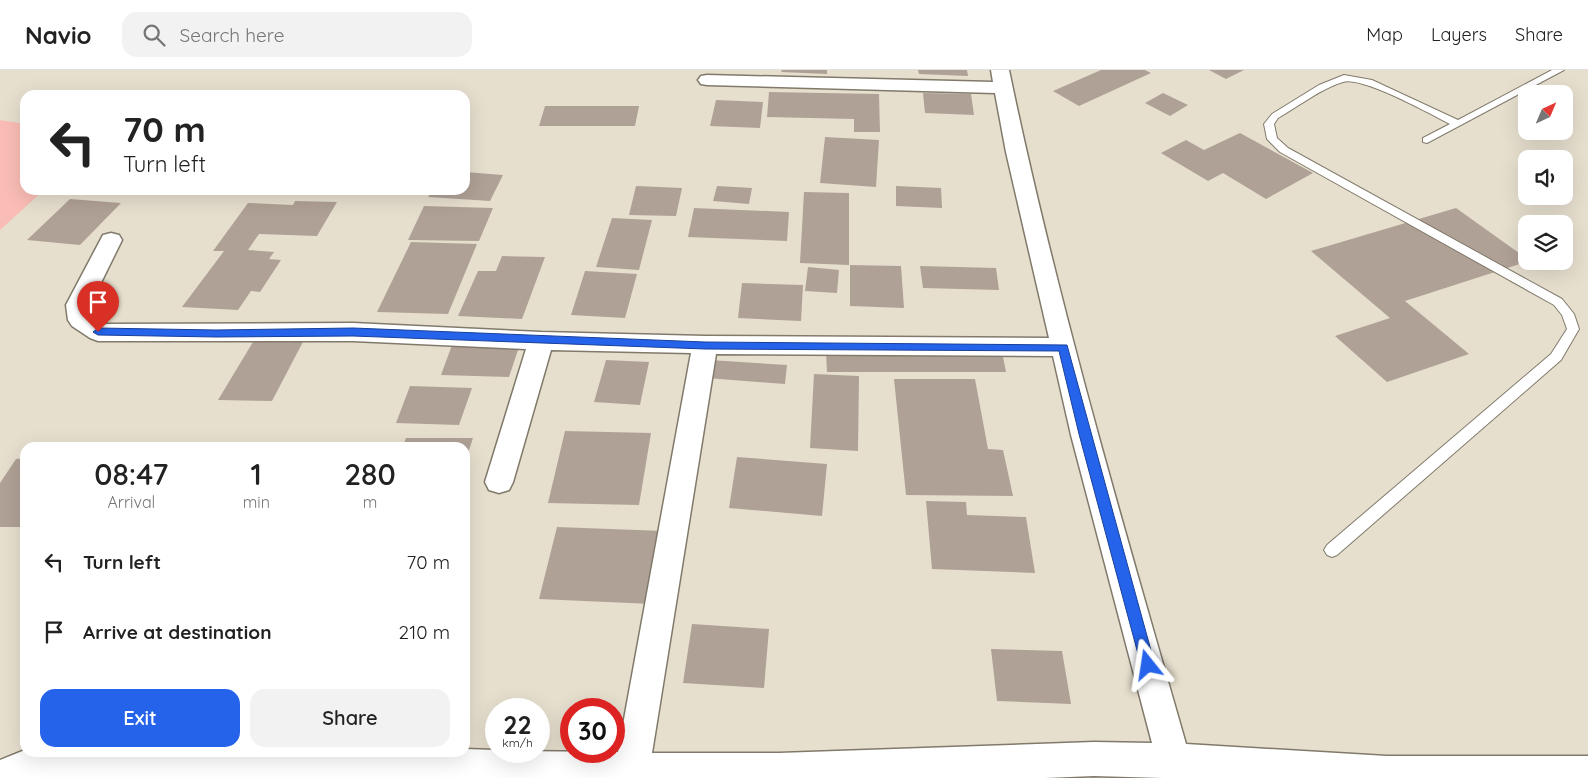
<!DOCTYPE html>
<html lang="en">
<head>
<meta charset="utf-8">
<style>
	body { margin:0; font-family:Quicksand,sans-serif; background:#f2f2f2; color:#222; height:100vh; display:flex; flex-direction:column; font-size:19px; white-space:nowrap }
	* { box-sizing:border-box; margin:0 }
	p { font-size:16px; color:#767676 }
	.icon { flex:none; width:28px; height:28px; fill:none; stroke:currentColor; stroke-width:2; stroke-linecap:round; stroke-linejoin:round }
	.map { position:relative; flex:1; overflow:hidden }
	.sheet { position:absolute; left:20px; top:372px; width:450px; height:315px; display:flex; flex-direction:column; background:#fff; border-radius:15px; box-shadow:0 5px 20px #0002 }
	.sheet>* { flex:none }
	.banner { position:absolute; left:20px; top:20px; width:450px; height:105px; border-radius:15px; box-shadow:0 5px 20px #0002; background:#fff; color:#222; overflow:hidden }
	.needle { width:32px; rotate:44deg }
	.controls { position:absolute; left:1518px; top:15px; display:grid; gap:10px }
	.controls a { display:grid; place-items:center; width:55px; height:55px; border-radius:10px; background:#fff; box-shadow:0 5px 20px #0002; font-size:25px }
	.speed { position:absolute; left:485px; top:628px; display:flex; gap:10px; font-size:25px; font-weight:700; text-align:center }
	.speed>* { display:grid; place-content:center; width:65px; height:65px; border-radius:50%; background:#fff; box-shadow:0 5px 20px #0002; line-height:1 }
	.speed small { font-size:12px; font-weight:400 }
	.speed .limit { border:8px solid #d22; background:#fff; color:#111 }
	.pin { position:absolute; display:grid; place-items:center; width:42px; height:42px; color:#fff; margin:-51px -21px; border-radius:50% 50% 50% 0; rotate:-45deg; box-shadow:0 0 5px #0007 }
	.pin .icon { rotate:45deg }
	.me { position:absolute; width:55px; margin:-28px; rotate:345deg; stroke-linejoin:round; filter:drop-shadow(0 0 4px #0008) }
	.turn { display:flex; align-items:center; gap:18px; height:105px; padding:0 20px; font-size:22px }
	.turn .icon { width:65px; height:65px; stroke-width:2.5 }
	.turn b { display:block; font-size:35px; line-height:42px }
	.eta { display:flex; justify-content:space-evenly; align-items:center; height:85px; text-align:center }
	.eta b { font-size:30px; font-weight:600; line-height:35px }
	.action { display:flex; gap:10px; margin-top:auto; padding:10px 20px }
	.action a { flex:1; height:58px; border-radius:15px; background:#2563eb; color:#fff; font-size:20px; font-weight:600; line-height:58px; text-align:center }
	.action a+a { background:#f2f2f2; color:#222 }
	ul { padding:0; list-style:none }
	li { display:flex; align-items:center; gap:15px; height:70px; padding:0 20px }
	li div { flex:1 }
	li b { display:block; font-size:19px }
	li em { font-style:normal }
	header { display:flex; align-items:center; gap:30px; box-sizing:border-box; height:70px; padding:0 25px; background:#fff; border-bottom:1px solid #e0e0e0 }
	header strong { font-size:24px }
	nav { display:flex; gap:28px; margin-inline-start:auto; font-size:18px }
	.search { width:350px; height:45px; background:#f2f2f2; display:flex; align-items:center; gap:12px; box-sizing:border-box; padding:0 18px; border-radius:15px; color:#767676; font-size:19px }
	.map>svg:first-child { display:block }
</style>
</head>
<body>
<header>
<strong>Navio</strong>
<div class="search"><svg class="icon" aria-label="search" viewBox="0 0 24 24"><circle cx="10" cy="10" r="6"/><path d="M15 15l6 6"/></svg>Search here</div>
<nav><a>Map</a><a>Layers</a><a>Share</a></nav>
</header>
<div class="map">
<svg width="1588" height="708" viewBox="0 0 1588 708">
	<rect width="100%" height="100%" fill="#e6dfce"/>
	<polygon fill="#fabdb5" points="0,50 25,54 25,120 44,120 0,160"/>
	<g fill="#b0a196">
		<polygon points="782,0 827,0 827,4 781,2"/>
		<polygon points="918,0 967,0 968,6 919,4"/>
		<polygon points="1101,0 1145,0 1151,3 1079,36 1053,21"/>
		<polygon points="1209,0 1244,0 1226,9"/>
		<polygon points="769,22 879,24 880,62 854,62 854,49 767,47"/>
		<polygon points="923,23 971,24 974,45 925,43"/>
		<polygon points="1163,23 1188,35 1170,46 1145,33"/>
		<polygon points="716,30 763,32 760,58 710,56"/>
		<polygon points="545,36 639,36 635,56 539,56"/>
		<polygon points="1240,63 1313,103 1266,129 1223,103 1208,111 1161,83 1186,70 1204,80"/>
		<polygon points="825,67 879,70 876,117 820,113"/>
		<polygon points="465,102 503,105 490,131 428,127 433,120 465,120"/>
		<polygon points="636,116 682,118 676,146 629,145"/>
		<polygon points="717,116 752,118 749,134 713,131"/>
		<polygon points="896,116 941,118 942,138 896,136"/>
		<polygon points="804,122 849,123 849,195 800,193"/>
		<polygon points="70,129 121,133 80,175 27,170"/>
		<polygon points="295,131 337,132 317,166 259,164 248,180 274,182 269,189 281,190 260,222 251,221 238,240 182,237 224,181 213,181 248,133 293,135"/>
		<polygon points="424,136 493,138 479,171 408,170"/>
		<polygon points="694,138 789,142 787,171 688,167"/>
		<polygon points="1456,138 1526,188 1526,192 1405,231 1469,284 1387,312 1335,266 1390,248 1311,181"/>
		<polygon points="612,148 652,150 639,200 596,197"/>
		<polygon points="411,172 477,174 448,244 377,242"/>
		<polygon points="502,186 545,187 522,249 458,246 478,201 496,201"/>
		<polygon points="850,195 901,196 904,238 850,236"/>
		<polygon points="920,196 996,198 999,220 923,218"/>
		<polygon points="808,197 839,200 837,223 805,221"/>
		<polygon points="585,201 637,204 625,248 571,245"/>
		<polygon points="742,213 803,215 801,251 738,248"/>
		<polygon points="256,267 305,268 272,331 218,330"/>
		<polygon points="452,275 519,277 509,307 441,305"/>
		<polygon points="1002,282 1006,302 827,302 826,283"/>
		<polygon points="606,290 649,292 640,335 594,332"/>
		<polygon points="710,290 787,295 785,314 707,308"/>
		<polygon points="814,304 859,306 858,381 810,378"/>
		<polygon points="894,309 975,309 988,379 1003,380 1013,426 906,425"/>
		<polygon points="410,316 472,318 459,355 396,353"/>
		<polygon points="565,361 651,363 639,435 548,433"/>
		<polygon points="406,368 473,368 465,392 465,378 402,378"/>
		<polygon points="737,387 827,394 822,446 729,438"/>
		<polygon points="25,388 25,457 0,457 0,413 16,389"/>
		<polygon points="926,431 966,432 967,445 1026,447 1035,503 932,499"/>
		<polygon points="557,457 664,461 652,534 539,529"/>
		<polygon points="692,554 769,559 764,618 683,613"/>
		<polygon points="991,579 1062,581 1071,634 997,631"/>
	</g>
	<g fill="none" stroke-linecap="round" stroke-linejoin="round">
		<g stroke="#817a6b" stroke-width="2">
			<path id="service" d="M1552,0H1564L1427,73L1423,72V68L1450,54C1430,44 1362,6 1343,12C1320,19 1299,36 1278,48L1274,54L1277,68L1288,78L1562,229L1574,244L1579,259L1561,290L1337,485L1332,487L1327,485L1324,480L1327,475L1551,284L1567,259L1562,245L1554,235L1280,82L1267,69L1264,54L1272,44L1319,15L1344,5L1372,10L1458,50Z"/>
		</g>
		<g stroke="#817a6b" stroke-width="3">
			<path id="minor" d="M991,0H1009C1056,227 1122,451 1186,674L1387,686H1588V708H1163L1094,706L1045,708H0V690L25,680V682H465V679L496,680V681L618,682L691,283L551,280L513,412L509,420L499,423L489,420L485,412L526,279L353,271H98L90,268L72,256L68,250L66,235L103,165L111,163L119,165L122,170L90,235L91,246L103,254L353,253L541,262L705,266L1049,268L1006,82L995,23L707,15L701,14L698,10L701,6L707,5L993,12ZM716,284L1053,286L1071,365L1152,673L1094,672L779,683H652Z"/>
		</g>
		<use href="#service" fill="#fff" fill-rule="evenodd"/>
		<use href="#minor" fill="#fff" fill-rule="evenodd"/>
	</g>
	<polygon fill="#2563eb" stroke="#184099" points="98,258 216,260 353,258 705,272 1067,275 1155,595 1153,600 1148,602 1143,600 1141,595 1079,364 1059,281 705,279 353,266 216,267 98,265 93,262"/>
</svg>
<div class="controls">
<a><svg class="needle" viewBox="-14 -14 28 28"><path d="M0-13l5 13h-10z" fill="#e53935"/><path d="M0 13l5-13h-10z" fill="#767676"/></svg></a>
<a><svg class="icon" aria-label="sound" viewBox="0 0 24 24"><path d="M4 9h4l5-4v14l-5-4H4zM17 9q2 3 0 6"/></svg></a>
<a><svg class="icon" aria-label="layers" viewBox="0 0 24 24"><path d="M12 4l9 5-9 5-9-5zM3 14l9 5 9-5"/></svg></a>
</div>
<div class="speed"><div>22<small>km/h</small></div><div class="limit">30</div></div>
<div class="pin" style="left:98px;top:262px;background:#d93025"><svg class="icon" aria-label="arrive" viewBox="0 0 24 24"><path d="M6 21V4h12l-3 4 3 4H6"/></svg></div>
<svg class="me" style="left:1148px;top:595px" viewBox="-20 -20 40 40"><path d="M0-17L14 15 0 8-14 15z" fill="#2563eb" stroke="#fff" stroke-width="4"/></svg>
<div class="banner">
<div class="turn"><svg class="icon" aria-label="left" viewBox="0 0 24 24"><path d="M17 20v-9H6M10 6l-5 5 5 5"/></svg><div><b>70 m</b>Turn left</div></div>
</div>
<section class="sheet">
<div class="eta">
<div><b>08:47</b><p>Arrival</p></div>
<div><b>1</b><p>min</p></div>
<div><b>280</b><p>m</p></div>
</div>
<ul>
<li><svg class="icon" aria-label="left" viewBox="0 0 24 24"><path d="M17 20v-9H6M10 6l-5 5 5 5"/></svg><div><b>Turn left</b></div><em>70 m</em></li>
<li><svg class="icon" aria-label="arrive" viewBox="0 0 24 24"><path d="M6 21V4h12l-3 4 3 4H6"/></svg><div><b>Arrive at destination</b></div><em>210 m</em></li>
</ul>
<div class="action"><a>Exit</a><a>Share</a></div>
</section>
</div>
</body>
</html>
